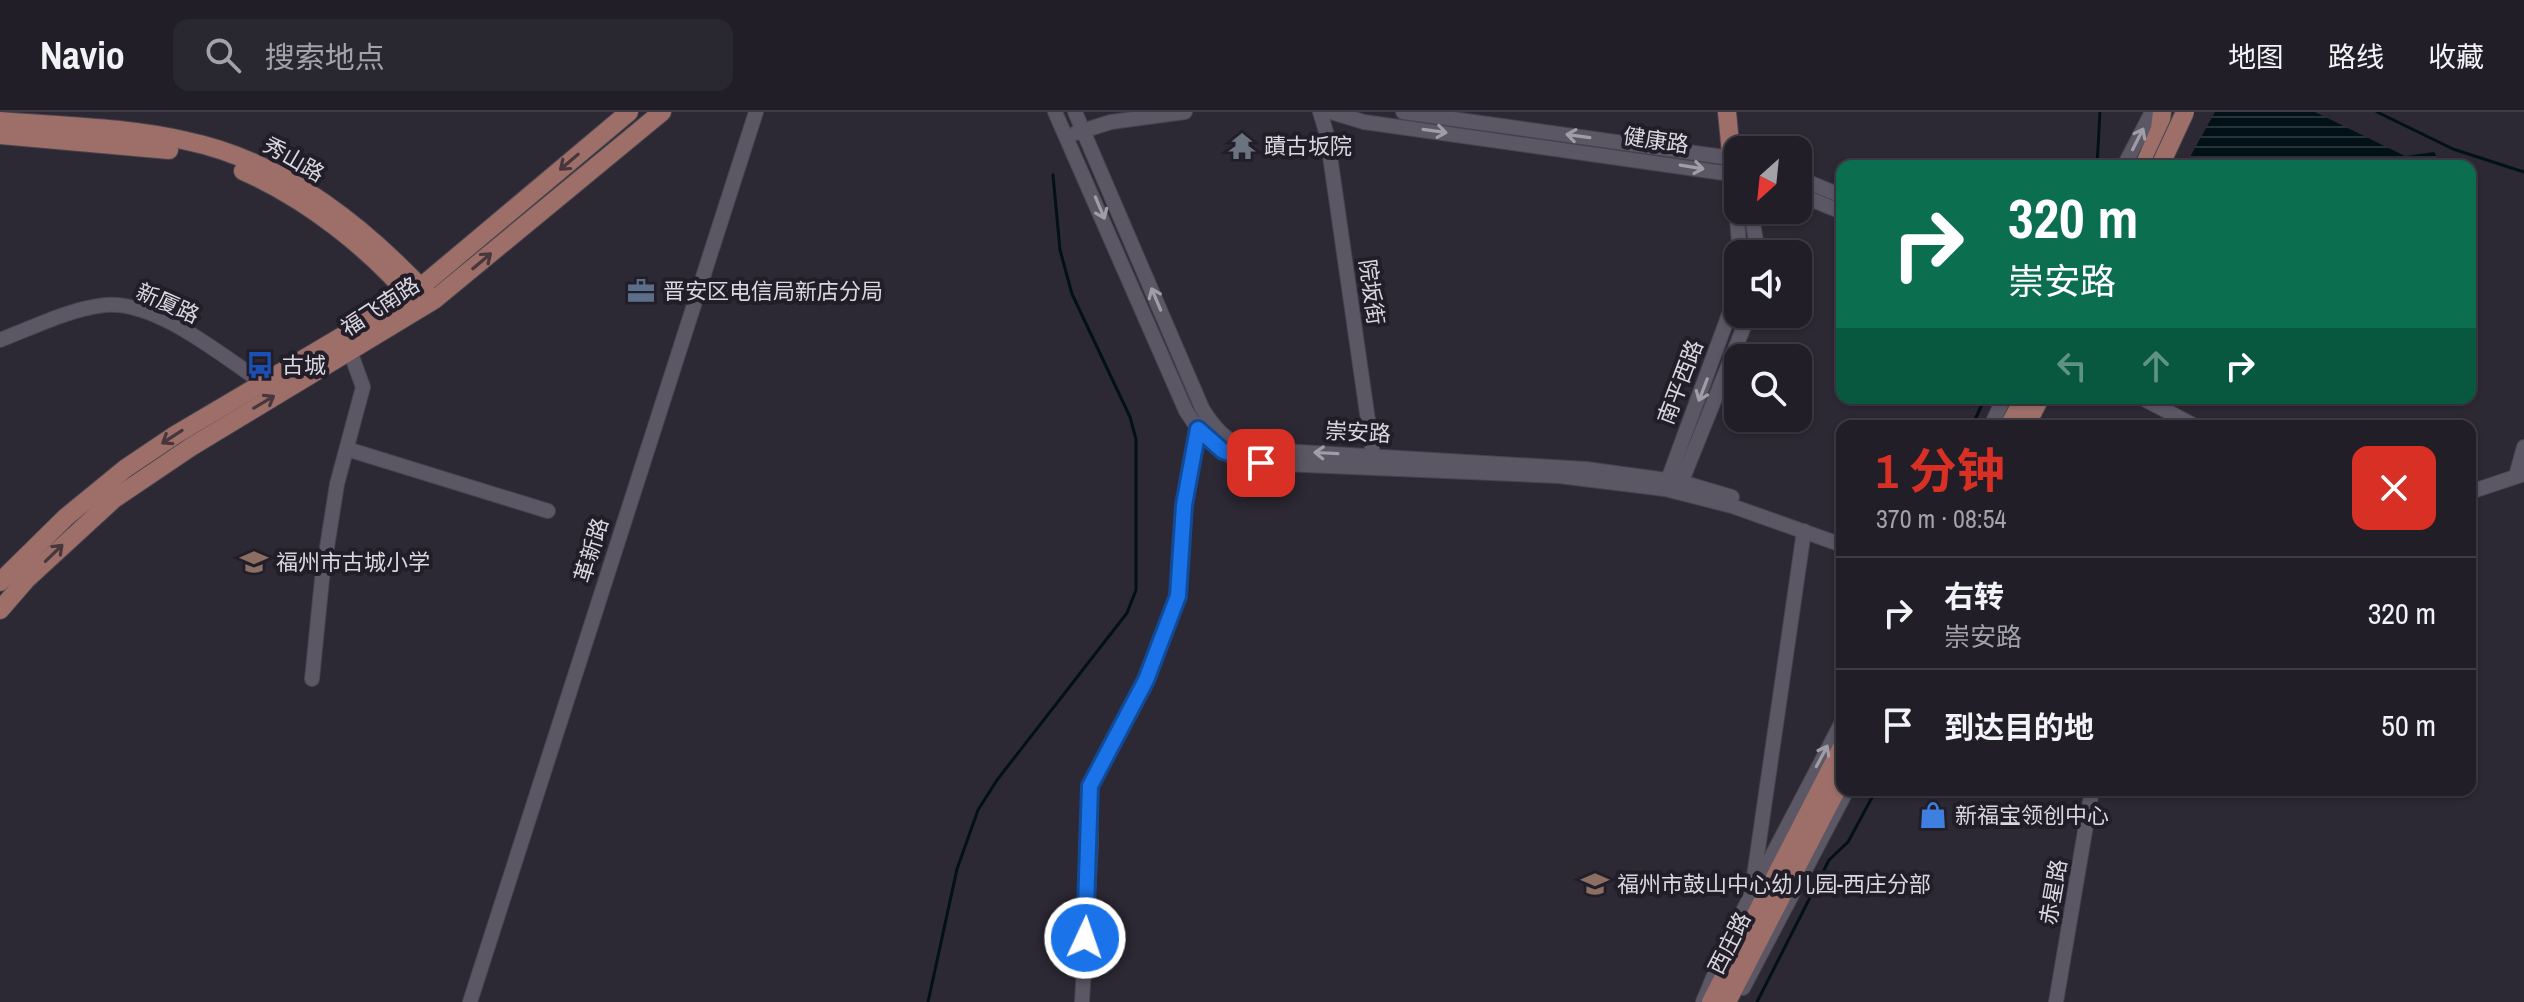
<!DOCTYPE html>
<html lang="zh">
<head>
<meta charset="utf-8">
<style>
	body { margin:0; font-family:"Archivo Narrow","Noto Sans SC",sans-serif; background:#29272f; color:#f1f3f6; height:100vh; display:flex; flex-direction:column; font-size:30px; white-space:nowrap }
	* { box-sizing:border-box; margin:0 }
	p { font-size:26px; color:#a2a2a7 }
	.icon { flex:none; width:44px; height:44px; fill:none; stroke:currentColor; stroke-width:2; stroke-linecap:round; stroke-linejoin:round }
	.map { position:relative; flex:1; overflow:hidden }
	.sheet { position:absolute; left:1836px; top:308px; width:640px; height:376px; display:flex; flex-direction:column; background:#211e27; border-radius:16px; box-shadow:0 2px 6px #0004,0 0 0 2px #3e3c44 }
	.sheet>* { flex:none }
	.hud { position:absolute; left:1836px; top:48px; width:640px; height:244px; border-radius:16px; box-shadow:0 2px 6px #0004,0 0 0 2px #3e3c44; background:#0b6e4f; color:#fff; overflow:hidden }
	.needle { width:52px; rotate:207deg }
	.buttons { position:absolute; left:1724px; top:24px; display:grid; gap:16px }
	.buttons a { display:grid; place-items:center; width:88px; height:88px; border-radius:16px; background:#211e27; box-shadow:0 2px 6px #0004,0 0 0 2px #3e3c44; font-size:40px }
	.pin { position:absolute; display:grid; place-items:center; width:68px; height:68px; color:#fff; margin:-34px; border-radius:16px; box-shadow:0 4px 12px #0006 }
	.me { position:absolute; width:88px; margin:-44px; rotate:3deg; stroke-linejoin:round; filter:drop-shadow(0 0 6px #0008) }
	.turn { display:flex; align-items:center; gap:28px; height:168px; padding:0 40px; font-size:36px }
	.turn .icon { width:104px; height:104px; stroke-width:2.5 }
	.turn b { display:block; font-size:56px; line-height:68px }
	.lanes { display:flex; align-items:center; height:76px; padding:0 40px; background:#0003; justify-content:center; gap:40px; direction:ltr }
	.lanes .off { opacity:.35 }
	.round { display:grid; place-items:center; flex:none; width:84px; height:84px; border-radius:16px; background:#29272f }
	.headline { display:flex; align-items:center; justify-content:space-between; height:136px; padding:0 40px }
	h1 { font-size:48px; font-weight:700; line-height:60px; color:#d93025 }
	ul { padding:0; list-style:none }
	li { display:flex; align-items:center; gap:24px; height:112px; padding:0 40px; border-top:2px solid #3e3c44 }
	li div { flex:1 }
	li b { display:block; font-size:30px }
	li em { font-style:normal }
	header { display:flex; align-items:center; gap:48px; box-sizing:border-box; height:112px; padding:0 40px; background:#211e27; border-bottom:2px solid #3e3c44 }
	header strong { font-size:38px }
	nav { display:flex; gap:44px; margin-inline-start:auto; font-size:28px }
	.search { width:560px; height:72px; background:#29272f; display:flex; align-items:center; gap:20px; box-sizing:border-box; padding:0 28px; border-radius:16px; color:#a2a2a7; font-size:30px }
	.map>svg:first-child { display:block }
</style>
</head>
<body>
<header>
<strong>Navio</strong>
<div class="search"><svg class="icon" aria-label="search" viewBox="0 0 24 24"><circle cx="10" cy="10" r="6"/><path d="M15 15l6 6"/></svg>搜索地点</div>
<nav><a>地图</a><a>路线</a><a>收藏</a></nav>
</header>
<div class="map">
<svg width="2524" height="890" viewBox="0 0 2524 890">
	<defs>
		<pattern id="water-rules" width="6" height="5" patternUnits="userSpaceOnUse" patternTransform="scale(2)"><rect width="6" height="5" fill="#021118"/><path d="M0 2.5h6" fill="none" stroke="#263339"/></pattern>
	</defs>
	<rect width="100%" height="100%" fill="#2c2834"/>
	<polygon fill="url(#water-rules)" points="2215,0 2315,0 2405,44 2434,40 2443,54 2185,54"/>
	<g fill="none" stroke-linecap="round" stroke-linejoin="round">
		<g stroke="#021118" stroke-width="3">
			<polyline points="2377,0 2453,37 2524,60"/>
			<polyline points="2097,54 2100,0"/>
			<polyline points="1972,314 1985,286"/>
			<polyline points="928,890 957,757 978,698 997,668 1127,501 1136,478 1136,327 1130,305 1072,182 1060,138 1053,63"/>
			<polyline points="1757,890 1829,748 1848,730 1876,678"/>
		</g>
		<g stroke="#47444e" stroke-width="16">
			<g id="minor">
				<path d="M1055,0L1186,299C1204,328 1226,346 1261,351L1559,364L1665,377L1732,394L1842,433"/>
				<path d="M1075,0L1202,296C1214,316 1226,329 1248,337L1586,357L1681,370L1732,385"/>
				<polyline points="1320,0 1327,23 1373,343"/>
				<polyline points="1331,0 1364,10 1738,63"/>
				<polyline points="1403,0 1738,47"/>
				<polyline points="1076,21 1111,10 1185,0"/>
				<polyline points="2124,54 2152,0"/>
				<polyline points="1733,62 1740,142"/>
				<polyline points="1798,66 1842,84"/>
				<polyline points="1798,82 1842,100"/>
				<polyline points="1751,98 1758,142"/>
				<path d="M0,228C34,215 69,197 105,193C156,188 222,244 263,271"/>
				<polyline points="2142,286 2195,314"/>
				<polyline points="1991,314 2004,286"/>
				<polyline points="347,337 548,399"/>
				<polyline points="2516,364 2524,335"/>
				<polyline points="1666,373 1738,178"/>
				<polyline points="1679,376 1749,202"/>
				<polyline points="2470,380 2524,362"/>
				<polyline points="312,567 322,467 337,372 363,275 351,242"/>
				<polyline points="1751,785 1804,419"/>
				<polyline points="1743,876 1847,678"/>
				<polyline points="470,890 756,0"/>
				<polyline points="1082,890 1091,731 1090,674 1146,568 1178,484 1184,393 1199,312"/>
				<polyline points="1703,890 1732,820 1842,610"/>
				<polyline points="2056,890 2092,678"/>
			</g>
		</g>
		<g stroke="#47444e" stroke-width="20">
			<g id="major">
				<polyline points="1727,0 1733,62"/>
				<path d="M0,9C62,14 127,15 187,29C283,49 364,114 429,184"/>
				<polyline points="0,23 169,38"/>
				<polyline points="2144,54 2160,17 2162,0"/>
				<path d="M243,59C308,88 369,136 415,190"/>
				<polyline points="2009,314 2024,286"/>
				<polyline points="2026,314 2040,286"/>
				<polyline points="0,470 66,405 126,356 175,323 410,184 629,0"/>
				<polyline points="0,498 26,468 114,387 191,335 434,188 662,0"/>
				<polyline points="1711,890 1842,635"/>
				<polyline points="1727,890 1842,667"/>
			</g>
		</g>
		<use href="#minor" stroke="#5c5764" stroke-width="14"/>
		<use href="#major" stroke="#9d6f68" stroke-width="18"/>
		<g stroke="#47444e" stroke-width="20" stroke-linecap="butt">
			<polyline id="major-bridge" points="2160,54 2185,0"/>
		</g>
		<use href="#major-bridge" stroke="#9d6f68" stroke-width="18"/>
	</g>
	<defs><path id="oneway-shaft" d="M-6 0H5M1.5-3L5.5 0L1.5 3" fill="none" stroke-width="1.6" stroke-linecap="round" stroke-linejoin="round" transform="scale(2)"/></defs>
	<g stroke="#a19da8">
		<use href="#oneway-shaft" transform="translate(1435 19) rotate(8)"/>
		<use href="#oneway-shaft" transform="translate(1578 24) rotate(-172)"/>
		<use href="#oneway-shaft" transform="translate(2138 27) rotate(-63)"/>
		<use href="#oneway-shaft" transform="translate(1692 55) rotate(9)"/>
		<use href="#oneway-shaft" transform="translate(1100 96) rotate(67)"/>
		<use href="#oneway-shaft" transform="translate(1156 187) rotate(-113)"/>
		<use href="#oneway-shaft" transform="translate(1703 278) rotate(111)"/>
		<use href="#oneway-shaft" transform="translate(1326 341) rotate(-177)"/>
		<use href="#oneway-shaft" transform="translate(1822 644) rotate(-62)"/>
	</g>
	<g stroke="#47363c">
		<use href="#oneway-shaft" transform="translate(569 50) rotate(140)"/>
		<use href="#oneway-shaft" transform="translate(482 149) rotate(-40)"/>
		<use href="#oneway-shaft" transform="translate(264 290) rotate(-31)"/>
		<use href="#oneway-shaft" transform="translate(172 325) rotate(147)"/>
		<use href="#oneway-shaft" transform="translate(54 441) rotate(-44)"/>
	</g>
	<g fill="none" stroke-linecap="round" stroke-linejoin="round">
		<g stroke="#114b97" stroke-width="20">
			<polyline id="route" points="1085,826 1090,674 1146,568 1178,484 1184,393 1198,317 1223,339 1261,351"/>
		</g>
		<use href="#route" stroke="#1a73e8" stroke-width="14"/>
	</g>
	<defs>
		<g id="temple-bare" transform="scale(2.16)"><path d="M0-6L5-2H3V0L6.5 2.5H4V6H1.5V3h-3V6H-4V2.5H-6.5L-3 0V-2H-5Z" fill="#6b7280" stroke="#221e29" stroke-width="2.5" paint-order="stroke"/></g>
		<g id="office-bare" transform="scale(2.16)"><path d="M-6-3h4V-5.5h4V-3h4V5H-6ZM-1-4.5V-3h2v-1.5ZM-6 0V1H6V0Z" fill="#5c6f8a" stroke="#221e29" stroke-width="2.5" paint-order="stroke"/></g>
		<g id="bus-bare" transform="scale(2.16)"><path d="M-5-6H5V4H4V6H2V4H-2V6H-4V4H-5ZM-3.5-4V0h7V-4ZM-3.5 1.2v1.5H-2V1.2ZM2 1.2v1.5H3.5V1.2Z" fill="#1a4fb4" stroke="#221e29" stroke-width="2.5" paint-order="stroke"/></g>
		<g id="school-bare" transform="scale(2.16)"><path d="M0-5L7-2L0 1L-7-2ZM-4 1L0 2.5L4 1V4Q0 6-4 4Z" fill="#8d6e63" stroke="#221e29" stroke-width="2.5" paint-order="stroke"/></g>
		<g id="shop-bare" transform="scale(2.16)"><path d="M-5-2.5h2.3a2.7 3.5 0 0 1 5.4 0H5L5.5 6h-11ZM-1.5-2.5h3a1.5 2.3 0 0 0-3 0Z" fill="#3f7fe0" stroke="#221e29" stroke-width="2.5" paint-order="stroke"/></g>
	</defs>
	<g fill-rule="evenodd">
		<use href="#temple-bare" x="1242" y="34"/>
		<use href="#office-bare" x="641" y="179"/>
		<use href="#bus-bare" x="260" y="253"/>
		<use href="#school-bare" x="254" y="450"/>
		<use href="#shop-bare" x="1933" y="703"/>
		<use href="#school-bare" x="1595" y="772"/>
	</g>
	<g text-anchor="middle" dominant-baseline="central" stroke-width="8" stroke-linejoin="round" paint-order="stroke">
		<g font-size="22" fill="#d9d7df" stroke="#221e29">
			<text transform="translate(1656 28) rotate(8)">健康路</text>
			<text transform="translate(294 47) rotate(30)">秀山路</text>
			<text transform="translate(1372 180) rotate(82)">院坂街</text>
			<text transform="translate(168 191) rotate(24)">新厦路</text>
			<text transform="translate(380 194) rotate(-33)">福飞南路</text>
			<text transform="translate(1680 270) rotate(-69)">南平西路</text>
			<text transform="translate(1358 320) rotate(3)">崇安路</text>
			<text transform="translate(591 438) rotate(-73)">革新路</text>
			<text transform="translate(2053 780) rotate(-80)">赤星路</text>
			<text transform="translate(1729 831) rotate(-63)">西庄路</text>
		</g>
		<g font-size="22" fill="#d9d7df" stroke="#221e29" text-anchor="start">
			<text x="1264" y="34">蹟古坂院</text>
			<text x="663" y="179">晋安区电信局新店分局</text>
			<text x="282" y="253">古城</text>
			<text x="276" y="450">福州市古城小学</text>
			<text x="1955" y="703">新福宝领创中心</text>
			<text x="1617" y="772">福州市鼓山中心幼儿园-西庄分部</text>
		</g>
	</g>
</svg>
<div class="buttons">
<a><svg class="needle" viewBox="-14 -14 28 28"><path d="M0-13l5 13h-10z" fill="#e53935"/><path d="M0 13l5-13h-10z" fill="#a2a2a7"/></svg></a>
<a><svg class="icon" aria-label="sound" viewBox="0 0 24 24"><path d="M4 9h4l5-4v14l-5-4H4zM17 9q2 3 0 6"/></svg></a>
<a><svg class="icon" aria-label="search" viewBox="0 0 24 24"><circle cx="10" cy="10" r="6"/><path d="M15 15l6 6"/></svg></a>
</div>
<div class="pin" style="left:1261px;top:351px;background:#d93025"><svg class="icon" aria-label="arrive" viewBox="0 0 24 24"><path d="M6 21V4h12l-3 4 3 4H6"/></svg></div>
<svg class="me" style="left:1085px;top:826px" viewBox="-20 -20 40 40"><circle r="17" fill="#1a73e8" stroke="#fff" stroke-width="3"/><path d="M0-11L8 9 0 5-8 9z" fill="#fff"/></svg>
<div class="hud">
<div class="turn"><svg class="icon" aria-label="right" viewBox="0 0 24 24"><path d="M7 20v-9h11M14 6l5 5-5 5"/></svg><div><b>320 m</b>崇安路</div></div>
<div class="lanes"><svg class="icon off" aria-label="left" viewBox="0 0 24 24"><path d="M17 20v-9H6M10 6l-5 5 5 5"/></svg><svg class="icon off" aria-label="ahead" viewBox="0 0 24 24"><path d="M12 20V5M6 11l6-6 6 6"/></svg><svg class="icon" aria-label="right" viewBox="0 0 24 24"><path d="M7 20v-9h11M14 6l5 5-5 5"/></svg></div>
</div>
<section class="sheet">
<div class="headline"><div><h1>1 分钟</h1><p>370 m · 08:54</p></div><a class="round" style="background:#d93025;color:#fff"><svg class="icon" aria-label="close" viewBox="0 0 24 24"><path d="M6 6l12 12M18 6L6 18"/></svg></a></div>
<ul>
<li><svg class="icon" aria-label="right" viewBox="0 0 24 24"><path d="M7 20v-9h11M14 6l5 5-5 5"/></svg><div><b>右转</b><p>崇安路</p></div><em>320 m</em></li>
<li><svg class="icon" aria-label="arrive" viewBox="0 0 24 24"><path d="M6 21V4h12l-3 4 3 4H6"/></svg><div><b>到达目的地</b></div><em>50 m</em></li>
</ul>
</section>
</div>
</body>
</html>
